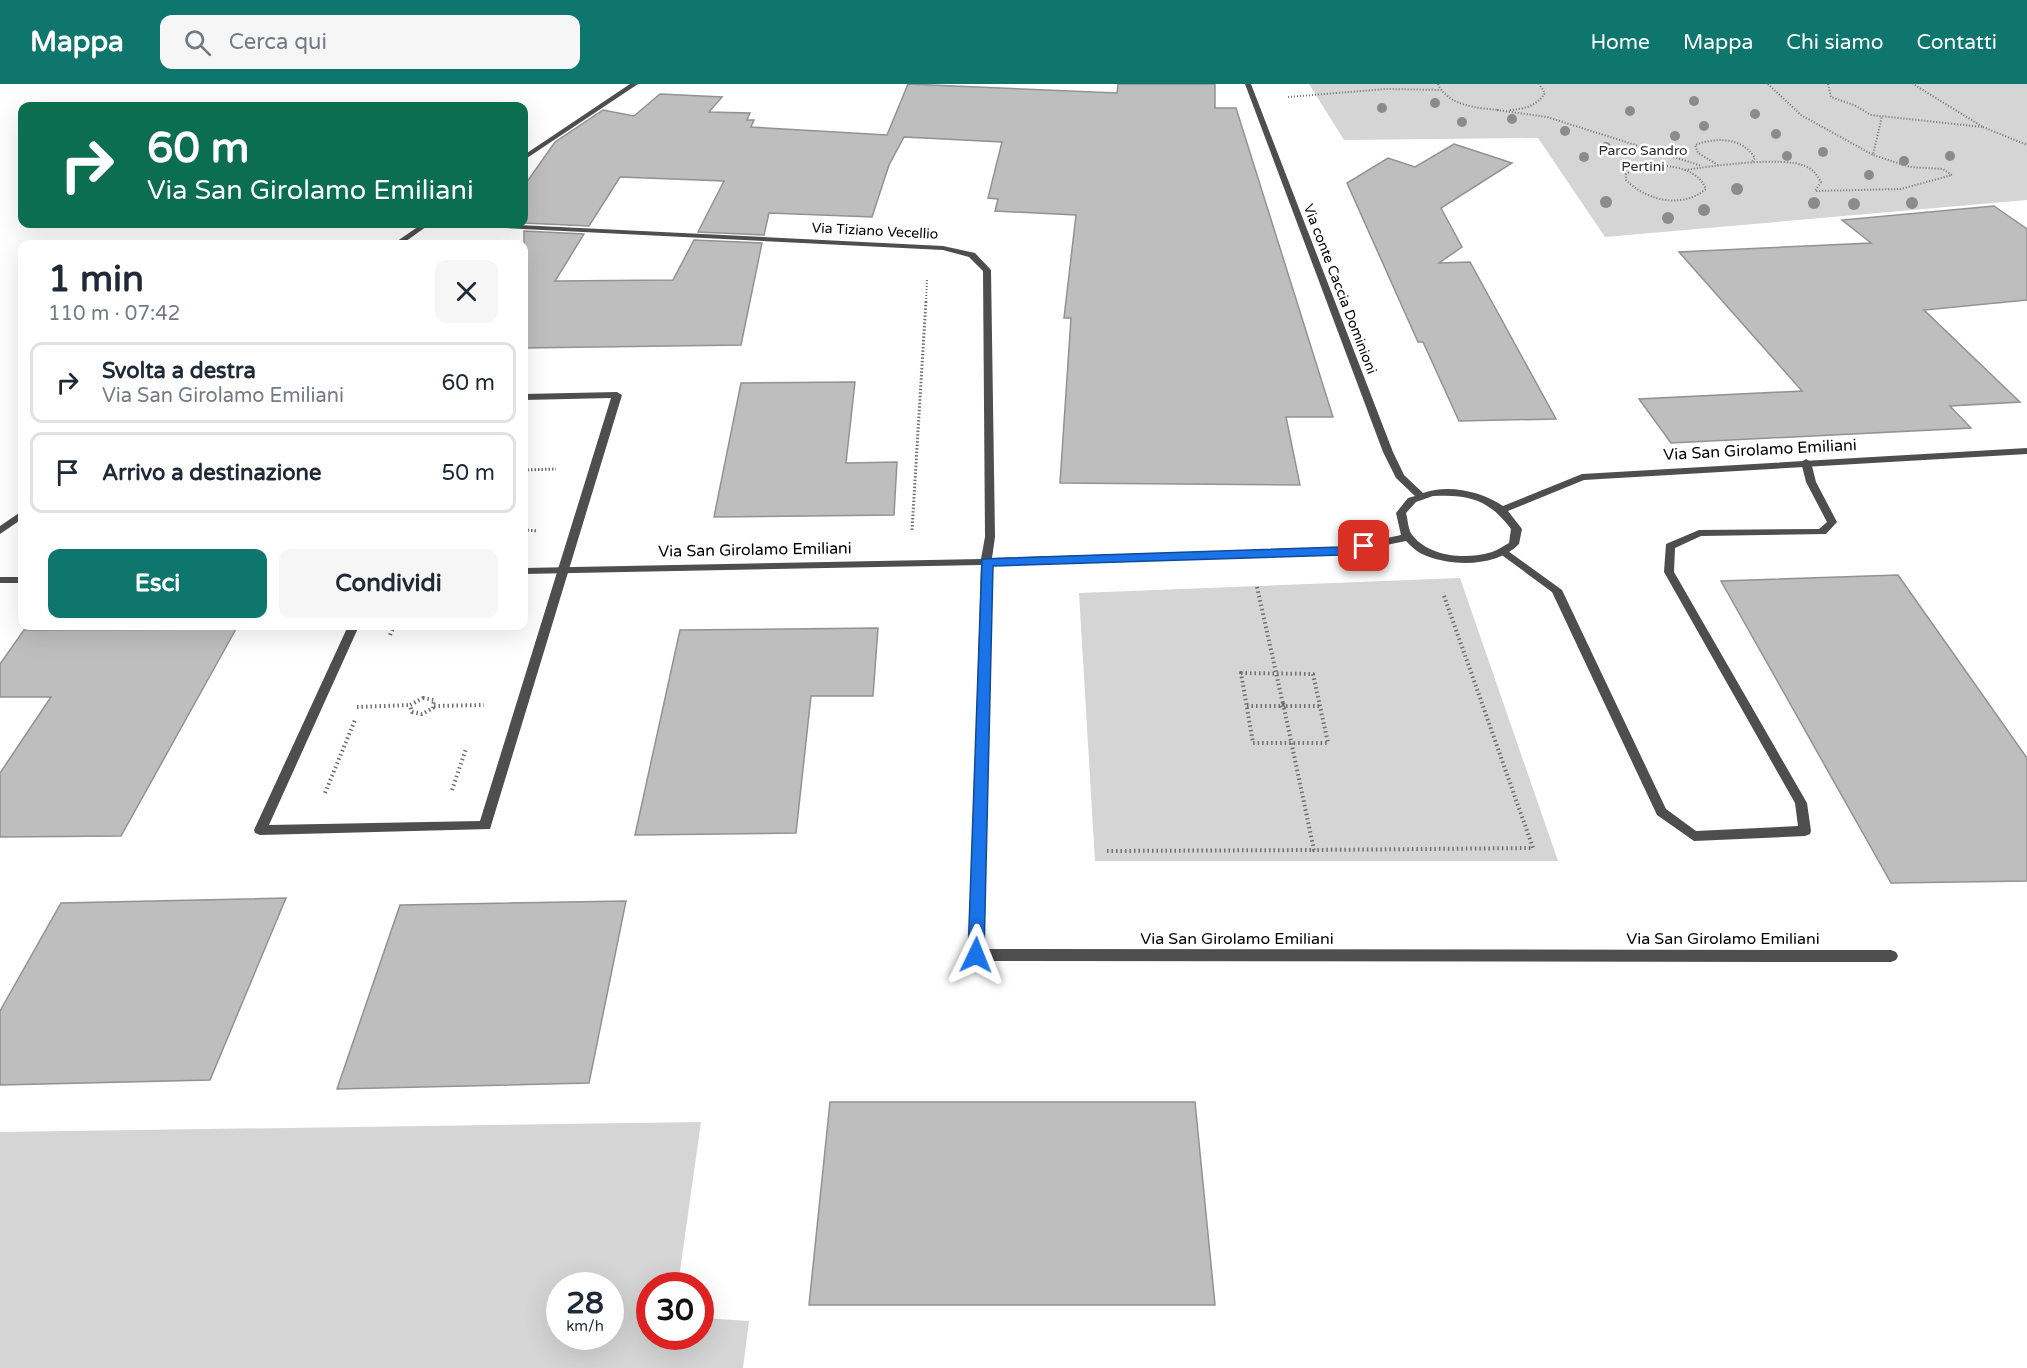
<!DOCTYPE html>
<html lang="it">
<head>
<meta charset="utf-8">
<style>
	body { margin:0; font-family:"Varela Round",sans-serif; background:#f6f6f7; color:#1f2937; height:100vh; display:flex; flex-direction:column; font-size:22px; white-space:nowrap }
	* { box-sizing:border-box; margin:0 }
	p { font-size:20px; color:#747a83 }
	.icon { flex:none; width:33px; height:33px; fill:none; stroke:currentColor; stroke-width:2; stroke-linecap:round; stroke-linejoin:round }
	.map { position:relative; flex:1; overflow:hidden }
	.side { position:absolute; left:18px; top:156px; width:510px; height:390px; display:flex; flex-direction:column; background:#fff; border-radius:12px; box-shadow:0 6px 24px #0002 }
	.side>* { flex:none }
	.hud { position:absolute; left:18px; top:18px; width:510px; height:126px; border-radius:12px; box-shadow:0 6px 24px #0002; background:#0b6e4f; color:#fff; overflow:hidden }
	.speed { position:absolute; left:546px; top:1188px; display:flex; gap:12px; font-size:30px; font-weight:700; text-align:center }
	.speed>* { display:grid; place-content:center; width:78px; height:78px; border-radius:50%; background:#fff; box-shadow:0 6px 24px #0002; line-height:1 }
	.speed small { font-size:15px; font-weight:400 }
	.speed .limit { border:9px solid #d22; background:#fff; color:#111 }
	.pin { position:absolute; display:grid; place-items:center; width:51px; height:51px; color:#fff; margin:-26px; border-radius:12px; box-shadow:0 3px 9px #0006 }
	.me { position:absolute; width:66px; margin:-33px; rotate:2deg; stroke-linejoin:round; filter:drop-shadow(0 0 4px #0008) }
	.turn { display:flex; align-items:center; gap:21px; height:126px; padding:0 30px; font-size:27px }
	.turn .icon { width:78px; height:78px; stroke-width:2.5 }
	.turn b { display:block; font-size:42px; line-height:51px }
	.round { display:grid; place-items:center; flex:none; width:63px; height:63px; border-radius:12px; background:#f6f6f7 }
	.overview { display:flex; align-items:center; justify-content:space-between; height:102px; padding:0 30px }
	h1 { font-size:36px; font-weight:700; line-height:45px }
	.action { display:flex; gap:12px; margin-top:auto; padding:12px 30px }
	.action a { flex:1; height:69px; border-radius:12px; background:#0f766e; color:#fff; font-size:24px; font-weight:700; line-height:69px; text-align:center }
	.action a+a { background:#f6f6f7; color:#1f2937 }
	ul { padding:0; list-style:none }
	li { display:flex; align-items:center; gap:18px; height:81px; margin:0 12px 9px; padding:0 18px; border:3px solid #e0e1e3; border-radius:12px }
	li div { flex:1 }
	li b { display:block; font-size:22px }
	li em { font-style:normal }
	header { display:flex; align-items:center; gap:36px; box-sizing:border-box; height:84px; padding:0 30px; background:#0f766e; color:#fff }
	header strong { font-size:28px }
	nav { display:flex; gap:33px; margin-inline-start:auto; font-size:21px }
	.search { width:420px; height:54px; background:#f6f6f7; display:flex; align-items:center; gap:15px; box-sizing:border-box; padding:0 21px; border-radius:12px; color:#747a83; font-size:22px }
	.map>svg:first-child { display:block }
</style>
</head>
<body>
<header>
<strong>Mappa</strong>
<div class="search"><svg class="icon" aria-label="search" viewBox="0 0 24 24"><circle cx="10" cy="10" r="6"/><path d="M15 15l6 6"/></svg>Cerca qui</div>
<nav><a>Home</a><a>Mappa</a><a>Chi siamo</a><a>Contatti</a></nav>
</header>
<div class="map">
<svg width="2027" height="1284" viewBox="0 0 2027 1284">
	<rect width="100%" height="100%" fill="#fff"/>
	<g fill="#d5d5d5" fill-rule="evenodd">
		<polygon points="1309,0 2027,0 2027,116 1605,153 1538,54 1344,56"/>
		<polygon points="1460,494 1558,777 1095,777 1079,509"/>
		<path d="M701,1038L678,1201L650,1202V1252H700L701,1234L749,1237L743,1284H0V1048ZM560,1202H610V1252H560Z"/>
	</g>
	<g fill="#bebebe" stroke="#929292" stroke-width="1.5">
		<polygon points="908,0 1117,9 1118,0 1215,0 1215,24 1236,24 1333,333 1286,333 1300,401 1060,399 1071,234 1064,234 1076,131 995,127 998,115 988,114 1002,58 904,53 889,81 872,133 769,129 764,151 698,148 724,97 620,93 589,142 524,139 524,102 555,58 603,26 634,32 660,10 722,13 709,28 750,29 747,36 754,36 751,43 887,51"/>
		<polygon points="1454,60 1512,79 1441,124 1462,163 1439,179 1470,178 1556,335 1459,337 1423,258 1418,258 1347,99 1388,74 1415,83"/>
		<polygon points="1994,122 2027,145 2027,216 1924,226 2020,318 1950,322 1971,344 1671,359 1639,315 1802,307 1679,168 1871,159 1842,136"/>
		<polygon points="524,147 584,150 555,197 673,196 694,156 762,159 741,261 524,264"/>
		<polygon points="855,298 846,379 897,378 894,431 714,433 741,299"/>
		<polygon points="1898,491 2027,674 2027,797 1891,799 1721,497"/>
		<polygon points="878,544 873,612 811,612 796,749 635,751 680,546"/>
		<polygon points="236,545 121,752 0,753 0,689 51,613 0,613 0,580 24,546"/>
		<polygon points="286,814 210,996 0,1001 0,927 61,819"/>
		<polygon points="626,817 589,999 337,1005 400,821"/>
		<polygon points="830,1018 1195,1018 1215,1221 809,1221"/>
	</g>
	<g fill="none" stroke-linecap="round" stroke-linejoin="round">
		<g stroke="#707070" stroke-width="2" stroke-dasharray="1 2" stroke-linecap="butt">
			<path d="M1438,0C1448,22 1477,24 1499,26"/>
			<polyline points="1768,0 1801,31 1873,71"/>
			<polyline points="1828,0 1831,13 1854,21 1871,31 1983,43 1913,0"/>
			<polyline points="1288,13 1386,5 1440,6"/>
			<polyline points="1497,26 1547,33 1702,82"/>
			<path d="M1510,26C1524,25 1537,22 1545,9L1539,0"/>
			<polyline points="1983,43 2027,61"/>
			<path d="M1652,81C1673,82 1697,84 1706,105C1682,125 1647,117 1626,96V90L1639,83Z"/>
			<path d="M1718,81L1698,69L1695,61C1716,53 1742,53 1755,74L1751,79"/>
			<path d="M1685,86C1712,82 1782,72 1805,82C1813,85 1817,91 1821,98L1815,107L1901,105L1952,91L1943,85L1910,83L1873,71L1882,32"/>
			<polyline points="926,218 927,195"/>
		</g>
		<g stroke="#707070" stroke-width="3" stroke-dasharray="1.5 2" stroke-linecap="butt">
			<polyline points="524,386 556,385"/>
			<polyline points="524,446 538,447"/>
			<polyline points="912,446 926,216"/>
		</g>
		<g stroke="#707070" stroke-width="4" stroke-dasharray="1.5 3" stroke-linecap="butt">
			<polyline points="1257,503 1283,620"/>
			<polyline points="390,551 394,542"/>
			<polygon points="1241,589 1313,590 1328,659 1253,659"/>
			<polygon points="423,614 434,616 433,624 422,630 412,628 410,621"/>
			<polygon points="1283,620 1286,622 1282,624 1280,621"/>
			<polyline points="434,622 484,621"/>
			<polyline points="1247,622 1281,622"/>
			<polyline points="1286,622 1319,622"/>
			<polyline points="357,623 410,621"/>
			<polyline points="1284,624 1314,766 1533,764 1443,509"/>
			<polyline points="452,706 466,665"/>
			<polyline points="325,709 355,636"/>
			<polyline points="1107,767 1314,766"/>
		</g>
		<g fill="#4e4e4e" fill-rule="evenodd">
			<polygon points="617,308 622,311 490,745 260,751 255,749 254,746 348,542 359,542 269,741 480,737 611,314 524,316 524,310"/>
			<polygon points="1806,375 1811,378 1816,398 1837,438 1826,450 1701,452 1675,464 1674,488 1807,719 1811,747 1810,750 1805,752 1694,757 1657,731 1552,508 1499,469 1504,466 1508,467 1562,506 1666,725 1696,747 1798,742 1795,719 1664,488 1666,460 1699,446 1819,445 1827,438 1806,398 1801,378"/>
		</g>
		<g fill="#4e4e4e" fill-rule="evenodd">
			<polygon points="630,0 638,0 524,76 524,71"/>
			<path d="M1245,0H1251L1393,368L1404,391L1423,409C1448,400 1481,407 1503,422L1582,390L2027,364V370L1584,396L1508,427L1522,445L1519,460C1496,484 1448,483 1420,469C1415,466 1410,461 1406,457L1341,470L991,481L983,865L1891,866L1896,868L1898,872L1896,876L1891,878L976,877L971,875L969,871L981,481L524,490V484L981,475L985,453L983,187L969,173L943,166L463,142L459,140H500L943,162L975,169L991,186L995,453L992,474L1341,464L1401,451L1396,429L1408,414L1415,412L1396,394L1383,368ZM1433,412C1470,410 1489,416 1511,445L1509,459C1503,462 1498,466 1492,468C1467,476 1430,473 1413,452C1408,447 1408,436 1406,429L1416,418Z"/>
			<polygon points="422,140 430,140 402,160 393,160"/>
			<polygon points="22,427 22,435 0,450 0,442"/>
			<rect x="0" y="493" width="22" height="6"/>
		</g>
	</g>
	<g fill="#8b8b8b">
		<circle cx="1694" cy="17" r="5"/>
		<circle cx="1435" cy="19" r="5"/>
		<circle cx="1382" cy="24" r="5"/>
		<circle cx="1630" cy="27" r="5"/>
		<circle cx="1755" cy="30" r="5"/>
		<circle cx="1512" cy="35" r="5"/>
		<circle cx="1462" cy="38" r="5"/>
		<circle cx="1704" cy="42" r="5"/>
		<circle cx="1565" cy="47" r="5"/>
		<circle cx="1776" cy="50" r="5"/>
		<circle cx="1675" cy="52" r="5"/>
		<circle cx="1606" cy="63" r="5"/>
		<circle cx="1823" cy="68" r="5"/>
		<circle cx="1787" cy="72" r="5"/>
		<circle cx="1950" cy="72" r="5"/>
		<circle cx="1584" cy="73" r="5"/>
		<circle cx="1904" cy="77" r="5"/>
		<circle cx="1869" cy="91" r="5"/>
		<circle cx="1737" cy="105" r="6"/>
		<circle cx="1606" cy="118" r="6"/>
		<circle cx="1814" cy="119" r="6"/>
		<circle cx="1912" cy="119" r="6"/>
		<circle cx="1854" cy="120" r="6"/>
		<circle cx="1704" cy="126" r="6"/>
		<circle cx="1668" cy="134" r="6"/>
	</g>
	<polygon fill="#1a73e8" stroke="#114b97" stroke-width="1.5" points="1364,459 1369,462 1368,465 1341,471 993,482 984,871 976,878 970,876 968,871 982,475 1341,463"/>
	<g text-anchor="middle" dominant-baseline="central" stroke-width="5" stroke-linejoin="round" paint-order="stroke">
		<g font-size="14" fill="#2c2c2c" stroke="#fff">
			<text x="1643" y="66">Parco Sandro<tspan x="1643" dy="16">Pertini</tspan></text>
		</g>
		<g font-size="14" fill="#000" stroke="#fff">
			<text transform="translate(875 147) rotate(3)">Via Tiziano Vecellio</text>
			<text transform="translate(1340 205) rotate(69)">Via conte Caccia Dominioni</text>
		</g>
		<g font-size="16" fill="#000" stroke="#fff">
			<text transform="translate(1760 366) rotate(-3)">Via San Girolamo Emiliani</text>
			<text transform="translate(755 466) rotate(-1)">Via San Girolamo Emiliani</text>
			<text x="1237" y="855">Via San Girolamo Emiliani</text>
			<text x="1723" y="855">Via San Girolamo Emiliani</text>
		</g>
	</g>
</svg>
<div class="speed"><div>28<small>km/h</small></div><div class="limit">30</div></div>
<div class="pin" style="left:1364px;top:462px;background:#d93025"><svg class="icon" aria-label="arrive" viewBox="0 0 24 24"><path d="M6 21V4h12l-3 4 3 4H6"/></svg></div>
<svg class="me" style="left:976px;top:871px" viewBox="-20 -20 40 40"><path d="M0-17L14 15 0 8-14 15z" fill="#1a73e8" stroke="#fff" stroke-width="4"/></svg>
<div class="hud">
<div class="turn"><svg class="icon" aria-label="right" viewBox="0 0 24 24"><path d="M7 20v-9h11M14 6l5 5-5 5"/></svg><div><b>60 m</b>Via San Girolamo Emiliani</div></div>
</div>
<section class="side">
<div class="overview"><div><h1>1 min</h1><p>110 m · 07:42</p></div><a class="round"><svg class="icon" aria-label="close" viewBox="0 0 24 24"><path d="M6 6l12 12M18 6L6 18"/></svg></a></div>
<ul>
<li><svg class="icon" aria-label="right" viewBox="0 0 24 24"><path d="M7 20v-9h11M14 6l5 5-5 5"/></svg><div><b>Svolta a destra</b><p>Via San Girolamo Emiliani</p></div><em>60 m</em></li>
<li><svg class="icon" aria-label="arrive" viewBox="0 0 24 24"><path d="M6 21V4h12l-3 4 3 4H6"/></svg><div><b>Arrivo a destinazione</b></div><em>50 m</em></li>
</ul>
<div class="action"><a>Esci</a><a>Condividi</a></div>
</section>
</div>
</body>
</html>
